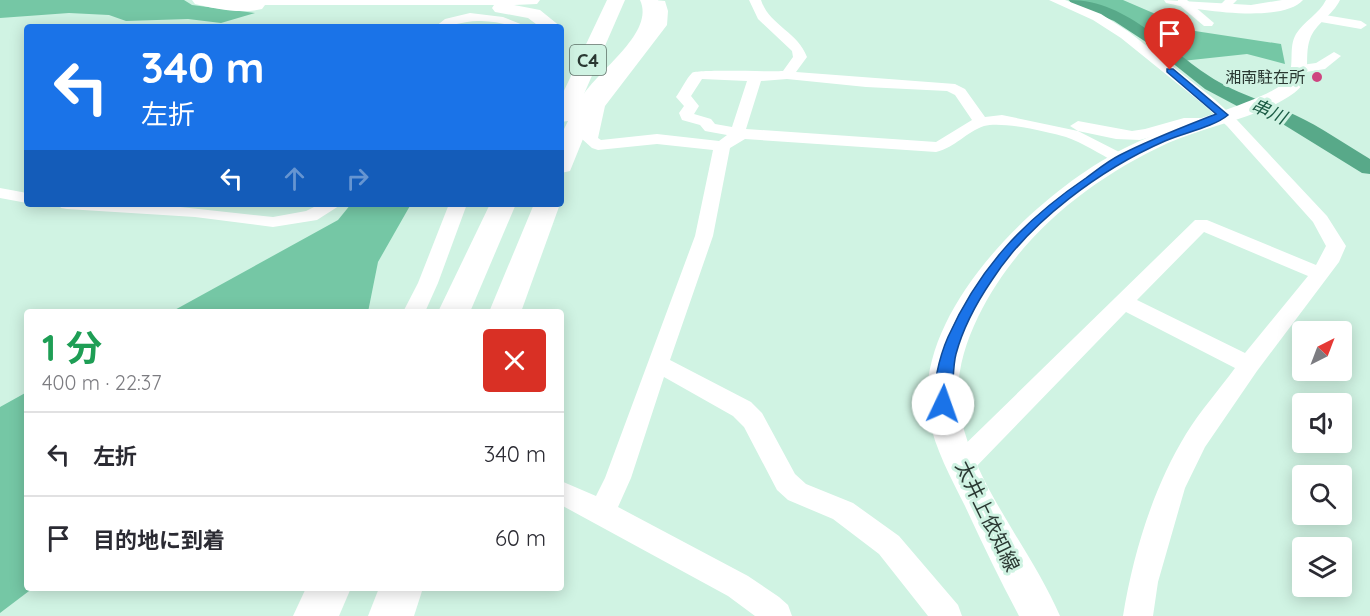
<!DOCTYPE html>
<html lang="ja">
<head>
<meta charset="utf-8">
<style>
	body { margin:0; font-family:Quicksand,"Noto Sans JP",sans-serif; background:#f2f2f3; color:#2b2b33; height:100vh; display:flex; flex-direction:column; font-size:22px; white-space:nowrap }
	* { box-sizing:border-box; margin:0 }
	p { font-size:20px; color:#7c7c81 }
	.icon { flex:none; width:33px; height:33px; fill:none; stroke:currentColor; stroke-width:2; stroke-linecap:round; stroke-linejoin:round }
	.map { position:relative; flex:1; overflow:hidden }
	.drawer { position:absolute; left:24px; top:309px; width:540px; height:282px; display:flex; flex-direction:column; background:#fff; border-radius:6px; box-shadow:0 3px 15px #0003 }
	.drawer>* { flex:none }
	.hud { position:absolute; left:24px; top:24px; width:540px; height:183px; border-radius:6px; box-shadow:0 3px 15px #0003; background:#1a73e8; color:#fff; overflow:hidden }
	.needle { width:39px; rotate:42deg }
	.buttons { position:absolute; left:1292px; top:321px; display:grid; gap:12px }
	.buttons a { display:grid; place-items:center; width:60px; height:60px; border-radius:6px; background:#fff; box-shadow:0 3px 15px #0003; font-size:30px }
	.pin { position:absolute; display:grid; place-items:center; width:51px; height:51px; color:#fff; margin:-62px -26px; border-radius:50% 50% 50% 0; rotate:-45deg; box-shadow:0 0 6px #0007 }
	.pin .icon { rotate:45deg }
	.me { position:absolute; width:66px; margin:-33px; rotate:3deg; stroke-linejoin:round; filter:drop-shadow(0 0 4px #0008) }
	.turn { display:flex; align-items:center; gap:21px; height:126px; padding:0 18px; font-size:27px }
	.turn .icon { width:78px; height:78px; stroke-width:2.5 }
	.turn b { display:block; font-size:42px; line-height:51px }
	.lanes { display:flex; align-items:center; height:57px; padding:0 18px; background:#0003; justify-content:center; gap:30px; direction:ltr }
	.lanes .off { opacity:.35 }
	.round { display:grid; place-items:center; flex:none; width:63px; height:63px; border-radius:6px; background:#f2f2f3 }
	.summary { display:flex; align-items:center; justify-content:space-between; height:102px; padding:0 18px }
	h1 { font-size:36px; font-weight:700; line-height:45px; color:#1e9e55 }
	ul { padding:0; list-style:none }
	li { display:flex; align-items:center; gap:18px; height:84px; padding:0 18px; border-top:2px solid #e1e1e2 }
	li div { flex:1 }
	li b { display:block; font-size:22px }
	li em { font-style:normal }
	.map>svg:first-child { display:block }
</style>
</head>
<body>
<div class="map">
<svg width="1370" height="616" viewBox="0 0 1370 616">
	<rect width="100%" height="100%" fill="#d0f3e3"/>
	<g fill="#75c7a5">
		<polygon points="0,0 184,0 192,5 255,13 221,23 188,19 126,21 109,15 69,13 0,18"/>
		<polygon points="1068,0 1123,0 1195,31 1281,44 1285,64 1247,54 1182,61 1123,24"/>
		<polygon points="351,204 411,204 378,262 368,312 171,312 338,220"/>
		<polygon points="27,392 27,588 33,588 0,613 0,407"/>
	</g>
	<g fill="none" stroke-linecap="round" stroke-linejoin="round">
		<path fill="#58a989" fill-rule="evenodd" d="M1069,0C1130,0 1169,53 1219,82C1243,96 1270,103 1295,115C1321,127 1345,144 1370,159V174L1362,173L1281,123L1237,106L1205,89L1146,42L1114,21L1071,3Z"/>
		<g fill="#fff" fill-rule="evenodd">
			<path d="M654,0L665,1L668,11L667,25L605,106L598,138L601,140L657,134L719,141L727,135L705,131L700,125L682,120L679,113L684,106L676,97C681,90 686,79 692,73C697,69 770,72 783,71L793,57L792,51L758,19L749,0H761C769,25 798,32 807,57L796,72L955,84L965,89L985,117L1002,115L1078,131L1127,156L1129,159L1121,164L1115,162C1100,154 1083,143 1066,137C1047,132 1003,121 984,126C966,132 956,147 936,152L745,139L730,148L713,236L670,360L751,402L762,413L795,474L806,484L853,503L899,536L958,605L962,616H928L879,554L833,519L788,500L777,490L744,427L733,416L664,377L631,478L618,507L748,576L779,597L788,605L792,616H755L728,596L561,505V481L596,496L605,478L695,236L713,150L657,144L598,150L592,148L582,139L591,106L608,81L655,25ZM702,79L747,81L732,127L715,124L711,119L694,114L699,106L691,96ZM787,79L866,87L947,91L955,95L972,120L936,142L746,129L761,81Z"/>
			<path d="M1049,0H1065L1101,14L1129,32L1214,99L1237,120L1327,216L1346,246L1339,262L1257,371L1205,447L1185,488L1158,582L1153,616H1123C1133,554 1153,488 1186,434C1200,411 1219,390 1235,368L1126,312L970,473L961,476L952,473L948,465L952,457L1195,220H1207L1316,265L1326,246L1313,222L1227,126L1204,105L1121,38L1093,20ZM1204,232L1308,276L1245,353L1137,300Z"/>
			<polygon points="1178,0 1187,0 1214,23 1212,26 1204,26 1178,4"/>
			<polygon points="1225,0 1237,0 1232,5 1232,10 1224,10 1220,5"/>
			<path d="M470,13L503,17L528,27C512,27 498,21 481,21C465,20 451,27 435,27L445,19Z"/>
			<polygon points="1319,14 1361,21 1367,25 1361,29 1315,21 1313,18"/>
			<polygon points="1334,52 1341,56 1325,69 1299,73 1292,69 1294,66 1316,63"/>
			<polygon points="1184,118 1200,118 1208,123 1200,128 1184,127 1140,140 1116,139 1078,131 1070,126 1078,121 1132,131 1145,129"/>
			<polygon points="0,188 27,193 27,203 0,198"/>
			<polygon points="58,204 153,204 273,217 306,211 320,204 342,204 317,220 273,227 195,217 67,209 61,208"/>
			<polygon points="449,204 467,204 438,283 425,312 403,312 418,283"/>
		</g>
		<g fill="#fff" fill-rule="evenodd">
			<path d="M1164,0L1251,5L1282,0H1303C1282,24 1195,10 1166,3Z"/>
			<path d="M1326,0H1340C1333,15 1315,24 1310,39C1303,58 1314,79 1294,93C1262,117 1206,126 1168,143C1088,180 1017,237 978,317C963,348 953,383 961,418C976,487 1032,551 1060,616H1019C1000,580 982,543 965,506C951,478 935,449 929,418C910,312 1041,189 1127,147C1140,141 1154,134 1168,129C1190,121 1280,96 1288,78C1295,64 1288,48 1296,34C1304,21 1319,14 1326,0Z"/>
		</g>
		<g fill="#fff" fill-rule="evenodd">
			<path d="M192,0H540L537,4L514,5L540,10L561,27H540L528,18L495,12L492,8L494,5H265L262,9C241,14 215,9 195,4Z"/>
			<path d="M607,0H625L584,94C601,68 655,32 640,0H658L662,14L657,31L605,95L585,134L570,171L561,173V135L568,121L561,122V97Z"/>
			<polygon points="490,204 516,204 470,312 438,312"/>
			<polygon points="534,204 560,204 521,312 489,312"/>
			<polygon points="306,588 351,588 339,616 293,616"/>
			<polygon points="379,588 423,588 414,616 368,616"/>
		</g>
	</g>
	<path fill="#1a73e8" stroke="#114b97" stroke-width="1.5" d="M1167,69H1173L1228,115C1214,127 1183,133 1165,141C1101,169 1030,221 992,280C977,302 963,328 956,354C952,368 954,397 949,408H938C929,392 941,353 948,337C979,268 1024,220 1086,178C1097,170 1108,161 1120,155C1151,139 1183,127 1216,114L1167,72Z"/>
	<circle fill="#ce4580" stroke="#d0f3e3" stroke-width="2" cx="1317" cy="77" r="6"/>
	<g text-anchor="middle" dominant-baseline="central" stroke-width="6" stroke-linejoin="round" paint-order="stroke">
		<g font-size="16" fill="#2a3832" stroke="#d0f3e3" text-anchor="end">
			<text x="1305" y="77">湘南駐在所</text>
		</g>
		<rect fill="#d0f3e3" stroke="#5c7067" stroke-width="1.5" x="570" y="45" width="36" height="30" rx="4.5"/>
		<g font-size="18" font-weight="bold" fill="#2a3832">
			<text x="588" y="60">C4</text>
		</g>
		<g font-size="18" font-style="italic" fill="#1c5c45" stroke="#d0f3e3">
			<text transform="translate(1269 111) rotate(24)">串川</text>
		</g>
		<g font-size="20" fill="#2a3832" stroke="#d0f3e3">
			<text transform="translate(988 516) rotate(64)">太井上依知線</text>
		</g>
	</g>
</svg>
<div class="buttons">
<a><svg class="needle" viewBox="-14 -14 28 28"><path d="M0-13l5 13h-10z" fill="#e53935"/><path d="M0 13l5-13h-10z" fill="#7c7c81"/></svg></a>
<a><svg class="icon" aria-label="sound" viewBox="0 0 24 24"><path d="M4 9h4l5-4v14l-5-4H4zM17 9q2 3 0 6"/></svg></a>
<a><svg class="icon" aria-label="search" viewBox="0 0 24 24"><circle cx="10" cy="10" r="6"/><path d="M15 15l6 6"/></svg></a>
<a><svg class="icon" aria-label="layers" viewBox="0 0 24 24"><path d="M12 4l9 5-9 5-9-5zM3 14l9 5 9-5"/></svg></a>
</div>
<div class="pin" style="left:1170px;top:70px;background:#d93025"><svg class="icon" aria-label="arrive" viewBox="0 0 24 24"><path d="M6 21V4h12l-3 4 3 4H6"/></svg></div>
<svg class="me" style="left:943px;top:404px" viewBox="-20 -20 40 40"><circle r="19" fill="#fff"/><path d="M0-13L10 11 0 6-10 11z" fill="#1a73e8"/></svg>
<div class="hud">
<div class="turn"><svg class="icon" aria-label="left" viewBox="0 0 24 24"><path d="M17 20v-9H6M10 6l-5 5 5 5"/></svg><div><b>340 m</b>左折</div></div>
<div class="lanes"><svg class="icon" aria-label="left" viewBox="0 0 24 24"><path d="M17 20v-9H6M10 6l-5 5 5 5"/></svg><svg class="icon off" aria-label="ahead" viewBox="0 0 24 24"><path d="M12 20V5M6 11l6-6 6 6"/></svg><svg class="icon off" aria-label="right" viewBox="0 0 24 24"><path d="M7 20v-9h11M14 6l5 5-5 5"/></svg></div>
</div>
<section class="drawer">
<div class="summary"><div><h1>1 分</h1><p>400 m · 22:37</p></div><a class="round" style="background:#d93025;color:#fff"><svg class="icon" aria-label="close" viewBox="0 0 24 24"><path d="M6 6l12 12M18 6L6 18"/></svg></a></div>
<ul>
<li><svg class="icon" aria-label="left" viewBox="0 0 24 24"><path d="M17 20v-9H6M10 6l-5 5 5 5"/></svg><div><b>左折</b></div><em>340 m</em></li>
<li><svg class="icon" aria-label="arrive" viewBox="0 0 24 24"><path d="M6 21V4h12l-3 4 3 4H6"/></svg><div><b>目的地に到着</b></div><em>60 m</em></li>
</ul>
</section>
</div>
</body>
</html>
